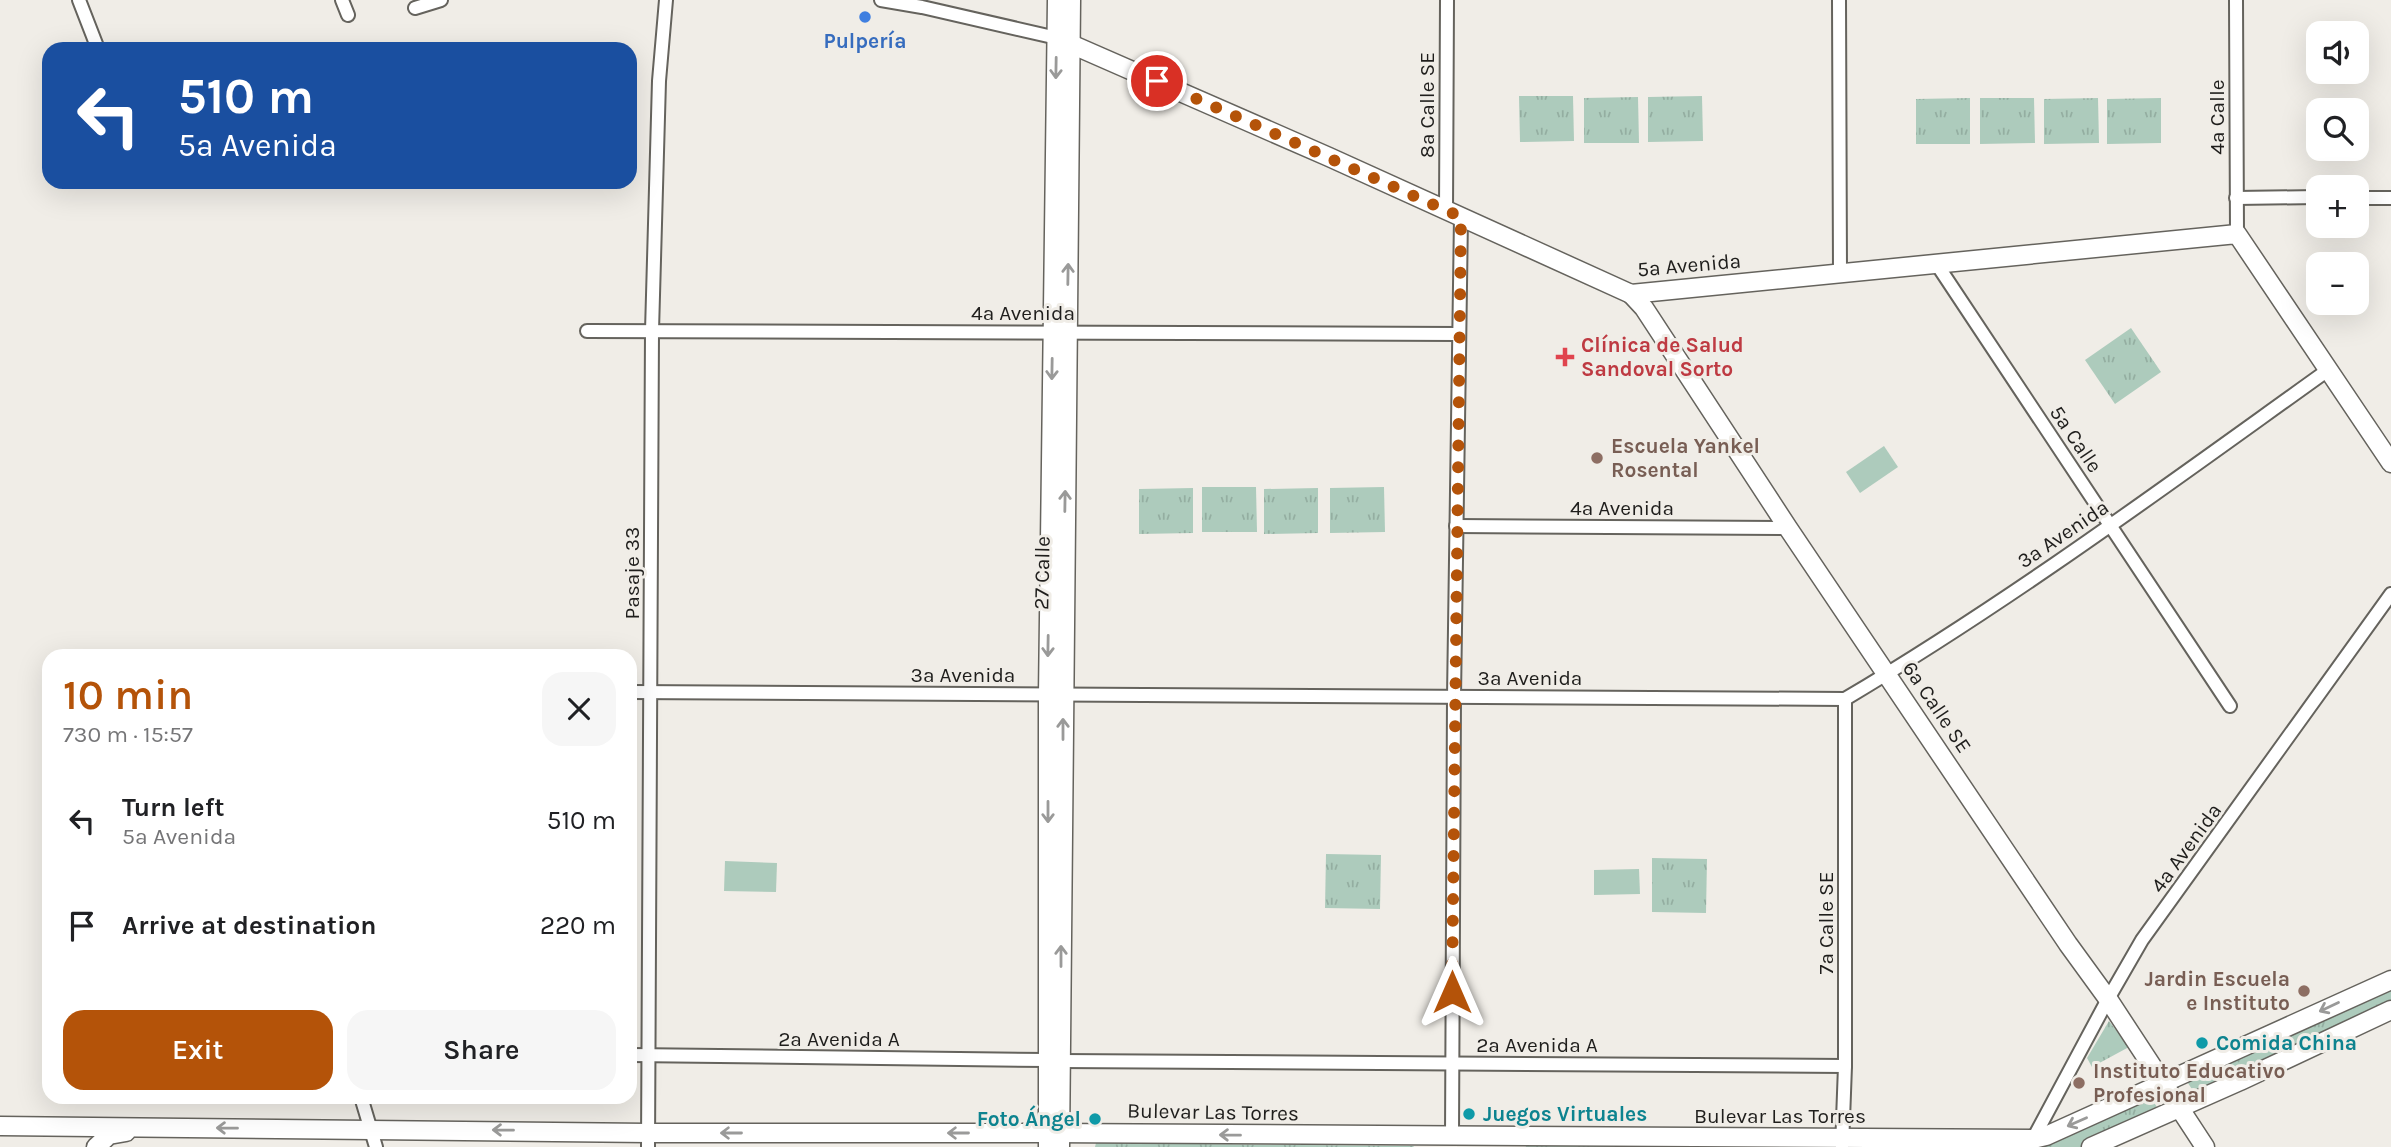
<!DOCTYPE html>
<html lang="en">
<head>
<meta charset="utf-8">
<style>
	body { margin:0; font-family:Karla,sans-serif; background:#f6f6f6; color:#202124; height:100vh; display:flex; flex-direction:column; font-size:26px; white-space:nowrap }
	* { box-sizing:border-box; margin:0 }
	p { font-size:23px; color:#757577 }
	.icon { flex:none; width:38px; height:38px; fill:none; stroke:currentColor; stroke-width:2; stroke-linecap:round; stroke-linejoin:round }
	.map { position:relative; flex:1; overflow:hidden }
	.drawer { position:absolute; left:42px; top:649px; width:595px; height:455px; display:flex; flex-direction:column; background:#fff; border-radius:21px; box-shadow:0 7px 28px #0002 }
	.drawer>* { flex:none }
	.top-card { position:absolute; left:42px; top:42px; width:595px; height:147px; border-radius:21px; box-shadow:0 7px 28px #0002; background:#1a4fa0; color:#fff; overflow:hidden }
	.fabs { position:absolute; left:2306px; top:21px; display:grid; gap:14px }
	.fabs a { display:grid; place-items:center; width:63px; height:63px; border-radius:14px; background:#fff; box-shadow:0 7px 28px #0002; font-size:35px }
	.pin { position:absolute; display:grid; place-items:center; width:60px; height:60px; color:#fff; margin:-30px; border:4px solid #fff; border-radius:50%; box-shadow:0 2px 7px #0007 }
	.me { position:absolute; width:77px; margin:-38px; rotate:0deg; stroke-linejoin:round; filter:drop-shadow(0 0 5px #0008) }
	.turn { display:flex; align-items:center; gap:24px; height:147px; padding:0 21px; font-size:32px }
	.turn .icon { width:91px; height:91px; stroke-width:2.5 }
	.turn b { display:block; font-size:49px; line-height:60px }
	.round { display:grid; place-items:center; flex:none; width:74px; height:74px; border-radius:21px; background:#f6f6f6 }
	.overview { display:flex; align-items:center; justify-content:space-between; height:119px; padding:0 21px }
	h1 { font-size:42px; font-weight:600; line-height:52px; color:#b45309 }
	.cta { display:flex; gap:14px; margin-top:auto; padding:14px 21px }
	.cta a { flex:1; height:80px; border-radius:21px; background:#b45309; color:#fff; font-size:28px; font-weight:600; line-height:80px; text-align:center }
	.cta a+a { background:#f6f6f6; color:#202124 }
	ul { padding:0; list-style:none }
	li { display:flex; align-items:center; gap:21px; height:105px; padding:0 21px }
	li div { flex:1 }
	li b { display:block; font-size:26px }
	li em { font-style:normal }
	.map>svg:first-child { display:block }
</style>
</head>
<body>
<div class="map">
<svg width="2391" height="1147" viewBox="0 0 2391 1147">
	<defs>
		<pattern id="park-tufts" width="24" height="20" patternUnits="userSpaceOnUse" patternTransform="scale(1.75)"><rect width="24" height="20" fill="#adcbbc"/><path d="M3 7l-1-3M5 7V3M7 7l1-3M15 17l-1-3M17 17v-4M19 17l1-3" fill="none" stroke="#94aea1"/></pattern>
	</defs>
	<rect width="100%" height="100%" fill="#f0ede7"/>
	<g fill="#adcbbc">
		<polygon points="1884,446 1898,467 1860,493 1846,472"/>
		<polygon points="725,861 777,863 776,892 724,891"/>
		<polygon points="1639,869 1640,894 1594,895 1594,870"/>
	</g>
	<g fill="url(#park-tufts)">
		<polygon points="1519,96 1573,96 1574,141 1520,142"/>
		<polygon points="1702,96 1703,141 1648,142 1648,97"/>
		<polygon points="1638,97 1639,143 1584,143 1584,98"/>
		<polygon points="1970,98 1970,144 1916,144 1916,99"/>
		<polygon points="1980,98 2034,98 2035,143 1980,144"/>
		<polygon points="2098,98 2099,143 2044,144 2044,99"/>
		<polygon points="2161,98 2161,143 2107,144 2107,99"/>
		<polygon points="2131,328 2161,372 2115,404 2085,360"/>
		<polygon points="1202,487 1256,487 1257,532 1202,532"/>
		<polygon points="1384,487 1385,532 1330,533 1330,488"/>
		<polygon points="1193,488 1193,533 1139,534 1139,489"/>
		<polygon points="1318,488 1318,533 1264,534 1264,489"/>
		<polygon points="1326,854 1381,855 1380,909 1325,908"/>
		<polygon points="1652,858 1707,859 1706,913 1652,912"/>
		<polygon points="2391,982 2391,1002 2195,1094 2186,1080"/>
		<polygon points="2109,1021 2129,1047 2092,1067 2087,1058"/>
		<polygon points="2151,1095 2160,1114 2083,1147 2039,1147"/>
		<polygon points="1525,1140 1919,1147 1526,1147"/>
		<polygon points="1096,1143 1413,1146 1414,1147 1095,1147"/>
	</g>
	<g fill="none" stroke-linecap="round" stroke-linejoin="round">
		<g stroke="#65635d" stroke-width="16">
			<g id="street">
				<polyline points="79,0 98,49"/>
				<polyline points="342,0 348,15"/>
				<polyline points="881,0 922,7 1057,38"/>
				<polyline points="1839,0 1840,273"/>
				<polyline points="2236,0 2237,234"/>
				<polyline points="415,8 441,0"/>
				<polyline points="2236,198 2319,197"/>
				<polyline points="2357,198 2391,198"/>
				<polyline points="1446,211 1447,0"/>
				<polyline points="1936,263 2230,706"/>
				<polyline points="587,331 1459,334"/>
				<polyline points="1456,526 1788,528"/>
				<path d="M630,692L1845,699C2012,600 2170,483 2328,370"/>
				<polyline points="630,1055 1047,1060"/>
				<polyline points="1060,1061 1845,1066"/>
				<polyline points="361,1097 376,1147"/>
				<polyline points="1452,1137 1454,697 1461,217"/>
				<polyline points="2033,1139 2108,999 2142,940 2391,594"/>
				<polyline points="648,1147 652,331 659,81 666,0"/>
				<polyline points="1842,1147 1845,1066 1845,699"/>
			</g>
		</g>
		<g stroke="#65635d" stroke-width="21">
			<g id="secondary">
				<polyline points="1057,38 1329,157 1631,294 2237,234 2391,463"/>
				<polyline points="1631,294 1644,308 1788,528 2068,944 2108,999 2205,1147"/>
				<polyline points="0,1126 648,1133 1047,1133 2033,1139 2046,1136 2391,980"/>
				<polyline points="96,1147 109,1135 126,1132"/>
				<polyline points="1048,1147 1048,695 1057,0"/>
				<polyline points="1060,1147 1071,0"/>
				<polyline points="2091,1147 2240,1081 2391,1010"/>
			</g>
		</g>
		<use href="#street" stroke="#fff" stroke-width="12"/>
		<use href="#secondary" stroke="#fff" stroke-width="18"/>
	</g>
	<defs><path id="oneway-shaft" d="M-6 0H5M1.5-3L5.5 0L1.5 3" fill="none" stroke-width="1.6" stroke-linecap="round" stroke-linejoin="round" transform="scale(1.75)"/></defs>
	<g stroke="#9a9a99">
		<use href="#oneway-shaft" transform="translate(1056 68) rotate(91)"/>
		<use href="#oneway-shaft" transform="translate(1068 274) rotate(-89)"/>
		<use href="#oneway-shaft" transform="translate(1052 369) rotate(91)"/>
		<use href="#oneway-shaft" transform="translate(1065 501) rotate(-89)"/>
		<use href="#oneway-shaft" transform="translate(1048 646) rotate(91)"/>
		<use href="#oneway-shaft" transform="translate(1063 729) rotate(-90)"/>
		<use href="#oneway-shaft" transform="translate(1048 812) rotate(90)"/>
		<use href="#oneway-shaft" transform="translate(1061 956) rotate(-90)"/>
		<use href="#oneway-shaft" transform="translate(2329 1007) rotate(155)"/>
		<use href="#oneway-shaft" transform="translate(2077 1122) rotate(156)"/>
		<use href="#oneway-shaft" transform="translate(227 1128) rotate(-179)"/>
		<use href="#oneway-shaft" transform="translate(503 1130) rotate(-179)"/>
		<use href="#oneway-shaft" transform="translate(731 1133) rotate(180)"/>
		<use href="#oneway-shaft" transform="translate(958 1133) rotate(180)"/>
		<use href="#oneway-shaft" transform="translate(1230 1135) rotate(-179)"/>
	</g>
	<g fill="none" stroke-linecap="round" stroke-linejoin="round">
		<polyline stroke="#b45309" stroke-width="12" stroke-dasharray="0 21.6" points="1157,81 1461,217 1452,992"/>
	</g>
	<circle fill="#3f7fe0" stroke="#f0ede7" stroke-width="2.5" cx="865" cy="17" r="7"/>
	<path fill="#e0444e" stroke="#f0ede7" stroke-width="2.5" d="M1561.5 346.5h7v7h7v7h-7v7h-7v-7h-7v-7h7z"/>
	<g fill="#8d6e63" stroke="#f0ede7" stroke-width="2.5">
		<circle cx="1597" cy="458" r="7"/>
		<circle cx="2304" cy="991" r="7"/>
		<circle cx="2079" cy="1083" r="7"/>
	</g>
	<g fill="#0f9aa8" stroke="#f0ede7" stroke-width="2.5">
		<circle cx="2202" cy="1043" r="7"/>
		<circle cx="1469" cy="1114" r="7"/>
		<circle cx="1095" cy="1119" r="7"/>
	</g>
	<g text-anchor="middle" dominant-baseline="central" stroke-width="6" stroke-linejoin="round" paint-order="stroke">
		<g font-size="21" font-weight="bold" fill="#366cbe" stroke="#f0ede7">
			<text x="865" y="41">Pulpería</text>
		</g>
		<g font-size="21" fill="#1f1e1c" stroke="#f0ede7">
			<text transform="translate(1427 105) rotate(-90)">8a Calle SE</text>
			<text transform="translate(2217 117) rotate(-90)">4a Calle</text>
			<text transform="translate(1689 265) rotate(-5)">5a Avenida</text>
			<text x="1023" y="313">4a Avenida</text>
			<text transform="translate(2076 439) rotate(56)">5a Calle</text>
			<text x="1622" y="508">4a Avenida</text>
			<text transform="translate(2063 534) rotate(-34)">3a Avenida</text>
			<text transform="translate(632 573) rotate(-90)">Pasaje 33</text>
			<text transform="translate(1042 573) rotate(-89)">27 Calle</text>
			<text x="963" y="675">3a Avenida</text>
			<text x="1530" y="678">3a Avenida</text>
			<text transform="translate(1937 707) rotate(56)">6a Calle SE</text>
			<text transform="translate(2186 848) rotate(-54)">4a Avenida</text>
			<text transform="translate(1826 923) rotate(-90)">7a Calle SE</text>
			<text x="839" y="1039">2a Avenida A</text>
			<text x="1537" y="1045">2a Avenida A</text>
			<text transform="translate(1213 1112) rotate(1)">Bulevar Las Torres</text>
			<text x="1780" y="1116">Bulevar Las Torres</text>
		</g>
		<g font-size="21" font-weight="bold" fill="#be3a42" stroke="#f0ede7" text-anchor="start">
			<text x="1581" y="345">Clínica de Salud<tspan x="1581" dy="24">Sandoval Sorto</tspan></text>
		</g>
		<g font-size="21" font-weight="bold" fill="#785e54" stroke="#f0ede7" text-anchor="start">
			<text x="1611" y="446">Escuela Yankel<tspan x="1611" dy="24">Rosental</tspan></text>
			<text x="2290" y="979" text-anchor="end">Jardin Escuela<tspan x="2290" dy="24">e Instituto</tspan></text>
			<text x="2093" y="1071">Instituto Educativo<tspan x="2093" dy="24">Profesional</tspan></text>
		</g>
		<g font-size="21" font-weight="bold" fill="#0d838f" stroke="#f0ede7" text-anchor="start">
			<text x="2216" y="1043">Comida China</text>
			<text x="1483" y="1114">Juegos Virtuales</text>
			<text x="1081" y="1119" text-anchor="end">Foto Ángel</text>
		</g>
	</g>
</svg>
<div class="fabs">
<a><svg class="icon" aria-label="sound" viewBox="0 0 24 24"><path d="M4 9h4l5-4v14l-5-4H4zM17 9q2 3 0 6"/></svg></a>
<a><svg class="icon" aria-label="search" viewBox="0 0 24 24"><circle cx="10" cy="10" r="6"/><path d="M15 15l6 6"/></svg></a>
<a>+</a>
<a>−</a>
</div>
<div class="pin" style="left:1157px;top:81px;background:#d93025"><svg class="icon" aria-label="arrive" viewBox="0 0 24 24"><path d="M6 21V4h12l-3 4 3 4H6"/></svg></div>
<svg class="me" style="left:1452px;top:992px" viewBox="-20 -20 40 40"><path d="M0-17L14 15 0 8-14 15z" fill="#b45309" stroke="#fff" stroke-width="4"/></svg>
<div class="top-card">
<div class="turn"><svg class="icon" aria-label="left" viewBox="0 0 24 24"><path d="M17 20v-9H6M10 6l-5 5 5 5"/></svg><div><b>510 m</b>5a Avenida</div></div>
</div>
<section class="drawer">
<div class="overview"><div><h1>10 min</h1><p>730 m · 15:57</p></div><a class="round"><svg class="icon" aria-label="close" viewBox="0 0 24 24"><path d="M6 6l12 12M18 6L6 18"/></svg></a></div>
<ul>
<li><svg class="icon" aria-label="left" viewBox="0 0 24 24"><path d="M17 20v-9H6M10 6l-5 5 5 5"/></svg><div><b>Turn left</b><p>5a Avenida</p></div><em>510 m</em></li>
<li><svg class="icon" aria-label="arrive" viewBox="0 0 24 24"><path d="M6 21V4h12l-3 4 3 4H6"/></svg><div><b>Arrive at destination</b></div><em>220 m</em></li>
</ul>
<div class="cta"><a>Exit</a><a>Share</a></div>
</section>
</div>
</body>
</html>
